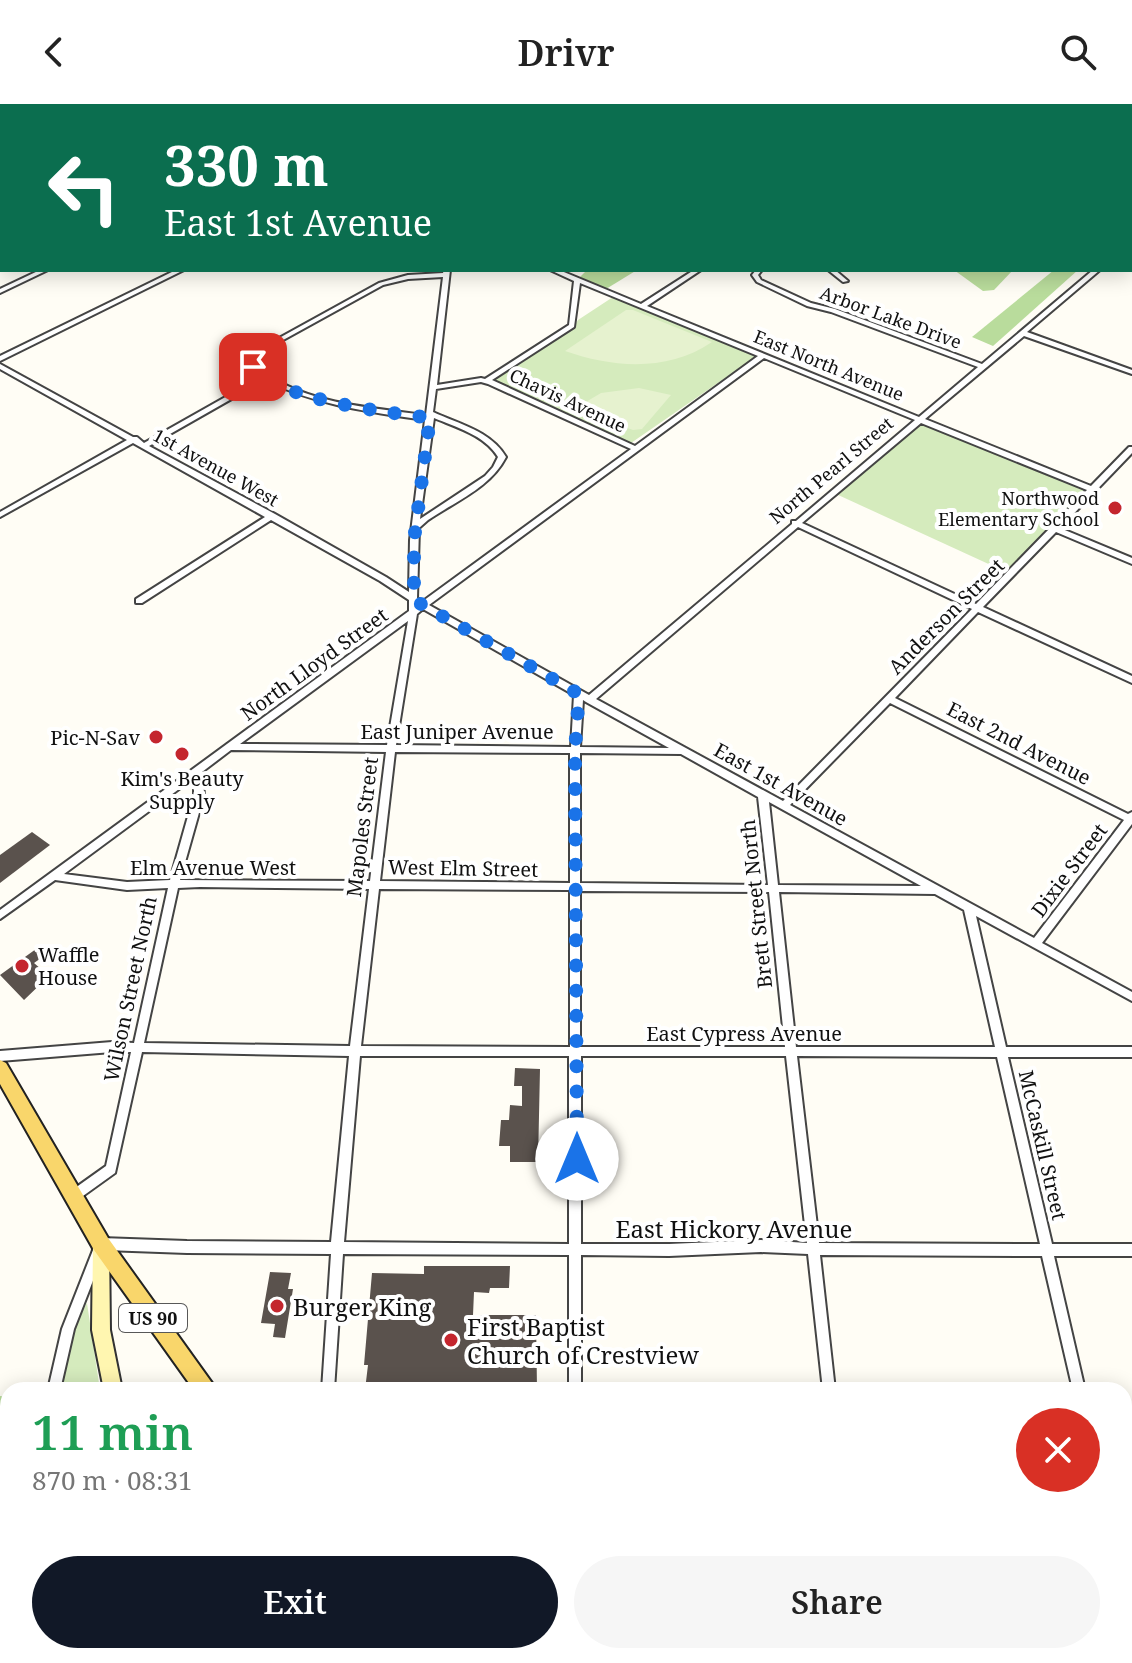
<!DOCTYPE html>
<html lang="en">
<head>
<meta charset="utf-8">
<style>
	body { margin:0; font-family:"Noto Serif",serif; background:#f6f6f6; color:#222; height:100vh; display:flex; flex-direction:column; font-size:30px; white-space:nowrap }
	* { box-sizing:border-box; margin:0 }
	p { font-size:26px; color:#767676 }
	.icon { flex:none; width:44px; height:44px; fill:none; stroke:currentColor; stroke-width:2; stroke-linecap:round; stroke-linejoin:round }
	.map { position:relative; flex:1; overflow:hidden }
	.details { position:absolute; left:0px; top:1278px; width:1132px; height:282px; display:flex; flex-direction:column; background:#fff; border-radius:24px 24px 0 0; box-shadow:0 4px 20px #0003 }
	.details>* { flex:none }
	.guide { position:absolute; left:0px; top:0px; width:1132px; height:168px; box-shadow:0 4px 20px #0003; background:#0b6e4f; color:#fff; overflow:hidden }
	.pin { position:absolute; display:grid; place-items:center; width:68px; height:68px; color:#fff; margin:-34px; border-radius:16px; box-shadow:0 4px 12px #0006 }
	.me { position:absolute; width:88px; margin:-44px; rotate:0deg; stroke-linejoin:round; filter:drop-shadow(0 0 6px #0008) }
	.turn { display:flex; align-items:center; gap:28px; height:168px; padding:0 32px; font-size:36px }
	.turn .icon { width:104px; height:104px; stroke-width:2.5 }
	.turn b { display:block; font-size:56px; line-height:68px }
	.round { display:grid; place-items:center; flex:none; width:84px; height:84px; border-radius:42px; background:#f6f6f6 }
	.head { display:flex; align-items:center; justify-content:space-between; height:136px; padding:0 32px }
	h1 { font-size:48px; font-weight:600; line-height:60px; color:#1e9e55 }
	.button { display:flex; gap:16px; margin-top:auto; padding:16px 32px }
	.button a { flex:1; height:92px; border-radius:48px; background:#111827; color:#fff; font-size:32px; font-weight:600; line-height:92px; text-align:center }
	.button a+a { background:#f6f6f6; color:#222 }
	header { display:flex; justify-content:space-between; align-items:center; height:104px; padding:0 32px; background:#fff; font-size:36px; font-weight:600 }
	.map>svg:first-child { display:block }
</style>
</head>
<body>
<header><svg class="icon" aria-label="back" viewBox="0 0 24 24"><path d="M15 5l-7 7 7 7"/></svg>Drivr<svg class="icon" aria-label="search" viewBox="0 0 24 24"><circle cx="10" cy="10" r="6"/><path d="M15 15l6 6"/></svg></header>
<div class="map">
<svg width="1132" height="1559" viewBox="0 0 1132 1559">
	<rect width="100%" height="100%" fill="#fffdf5"/>
	<g fill="#d5ebbd">
		<polygon points="613,193 757,252 631,339 493,276 572,226 578,216"/>
		<polygon points="921,319 1086,387 1006,468 836,390"/>
		<polygon points="87,1199 100,1286 57,1286 71,1227"/>
		<polygon points="178,1552 393,1552 391,1559 179,1559"/>
	</g>
	<g fill="#b9dc9c">
		<polygon points="587,166 637,166 606,185 580,173"/>
		<polygon points="954,166 1013,166 994,186 983,187"/>
		<polygon points="1054,166 1078,166 993,242 972,233"/>
		<polygon points="0,1292 8,1293 8,1403 0,1434"/>
	</g>
	<g fill="#e6f2cf">
		<path d="M626,206H633L712,238C668,268 613,264 565,247Z"/>
		<polygon points="639,284 671,291 642,325 633,326 574,305 601,289"/>
	</g>
	<g fill="#5a524d">
		<polygon points="32,728 50,741 0,779 0,751"/>
		<polygon points="36,845 44,852 34,859 49,872 24,896 0,871"/>
		<polygon points="515,964 540,965 538,1058 510,1058 510,1042 499,1042 501,1016 509,1016 510,1001 522,1002 522,982 514,982"/>
		<polygon points="424,1162 510,1162 509,1184 490,1184 489,1189 474,1188 473,1211 536,1211 537,1286 365,1286 368,1261 364,1261 372,1169 424,1170"/>
		<polygon points="270,1168 291,1169 288,1185 293,1185 285,1234 273,1233 275,1220 261,1219"/>
	</g>
	<g fill="none" stroke-linecap="round" stroke-linejoin="round">
		<g stroke="#444" stroke-width="4">
			<g id="street">
				<polygon points="55,0 63,0 66,2 58,2"/>
				<polygon points="112,0 129,0 123,2 106,2"/>
				<polygon points="141,0 150,0 154,2 145,2"/>
				<polygon points="234,0 241,0 238,2 231,2"/>
				<polygon points="353,0 359,0 358,2 352,2"/>
				<polygon points="461,0 467,0 466,2 460,2"/>
				<polygon points="558,0 565,0 562,2 555,2"/>
				<polygon points="636,0 643,0 640,2 633,2"/>
				<polygon points="721,0 729,0 733,2 725,2"/>
				<polygon points="809,0 817,0 821,2 813,2"/>
				<rect x="1130" y="18" width="2" height="4"/>
				<polygon points="2,30 2,34 0,35 0,31"/>
				<polygon points="2,85 2,89 0,90 0,86"/>
				<polygon points="1132,105 1132,109 1130,110 1130,106"/>
				<rect x="1130" y="133" width="2" height="4"/>
				<polygon points="40,166 48,166 0,189 0,185"/>
				<polygon points="176,166 184,166 0,257 0,252"/>
				<path d="M444,166H450L437,281L481,274L485,275L569,221L574,177L550,166H559L641,200L694,166H701L647,202L919,313L978,263L831,208L807,202L757,178L752,171L756,166H762L758,171L761,176L811,199L835,205L982,260L1093,166H1100L1027,228L1132,266V270L1024,232L925,315L1091,382L1129,343H1132V349L1060,424L1132,454V460L1056,428L983,503L1132,572V579L978,508L895,594L1128,710L1132,708V720L1042,839L1132,888V897L976,812L1006,943H1132V953H1008L1052,1140H1132V1152H1054L1085,1286H1073L1042,1152L820,1151L835,1286H823L808,1150L761,1148L669,1152L581,1151V1286H569V1151L343,1150L334,1286H322L331,1150L187,1149L105,1146L74,1225L60,1286H48L62,1225L97,1136L101,1134L187,1137L331,1138L349,952L142,948L115,1069L76,1097L72,1098L68,1097L66,1093L68,1089L106,1062L131,948H112L0,957V947L112,938L134,939L168,784L127,786L55,776L0,815V806L409,507V496L380,477L271,416L142,499H136V495L265,413L133,339L0,413V408L127,336L0,265V260L133,333H137L144,339L261,273L250,263L254,250L261,244L379,179L408,171L443,169ZM443,173L426,311C371,304 300,299 257,263L260,251L265,246L383,181L408,175ZM580,179L758,252L635,342L492,276L574,223ZM764,254L915,316L796,417H792V420L589,591L429,501ZM265,276C315,301 370,308 425,316L410,436L409,488L386,473L275,410L149,342ZM481,278L488,280L631,345L423,497L417,494L419,424L428,416C456,397 490,384 506,353C491,327 459,320 433,308L436,285ZM434,314C455,323 485,331 498,353L493,363L485,372L420,415ZM921,319L1087,386L976,500L802,419ZM798,423L972,505L783,697L596,595ZM423,505L574,591L571,643L396,641L417,510ZM408,517L387,641L240,640ZM583,596L586,598L669,644L580,643ZM890,599L1124,716L1034,834L790,701ZM231,646L386,648L370,777L180,776L204,691L202,668ZM395,648L570,649V779L380,777ZM580,649L681,650L758,693L768,781L580,779ZM194,674V691L170,776L127,778L64,770ZM769,698L921,782L778,781ZM200,783L369,785L350,942L144,939L178,784ZM379,785L570,786V943L361,942ZM580,787L769,788L785,943H580ZM779,788L935,790L964,806L995,943H796ZM360,952H569V1140L344,1138ZM581,952H786L807,1139L761,1136L669,1140H581ZM797,952L997,953L1040,1140L819,1139Z"/>
				<polygon points="828,166 835,166 848,177 843,178"/>
				<polygon points="1124,1470 1129,1472 1132,1481 1132,1516 1127,1514 1124,1506"/>
				<polygon points="8,1484 8,1525 5,1534 0,1536 0,1495 3,1486"/>
				<rect x="569" y="1552" width="14" height="7"/>
			</g>
		</g>
		<g stroke="#333" stroke-width="4">
			<g id="secondary">
				<polygon points="101,1132 107,1134 109,1140 110,1226 122,1286 104,1286 92,1226 93,1140 95,1134"/>
				<rect x="143" y="1552" width="20" height="7"/>
			</g>
		</g>
		<g stroke="#222" stroke-width="4">
			<g id="primary">
				<polygon points="0,956 6,959 108,1134 217,1286 194,1286 94,1146 0,980"/>
				<polygon points="1132,1426 1132,1450 1124,1453 1124,1429"/>
				<polygon points="451,1552 481,1552 484,1559 454,1559"/>
				<polygon points="928,1552 960,1552 957,1559 925,1559"/>
			</g>
		</g>
		<use href="#street" fill="#fff" fill-rule="evenodd"/>
		<use href="#secondary" fill="#fff6b0" fill-rule="evenodd"/>
		<use href="#primary" fill="#f9d66b" fill-rule="evenodd"/>
	</g>
	<g fill="none" stroke-linecap="round" stroke-linejoin="round">
		<path stroke="#1a73e8" stroke-width="14" stroke-dasharray="0 25.2" d="M253,263C280,297 388,308 430,314L414,436V496L579,590L575,646L577,1055"/>
	</g>
	<g fill="#c4262e" stroke="#fff" stroke-width="3">
		<circle cx="1115" cy="404" r="8"/>
		<circle cx="156" cy="633" r="8"/>
		<circle cx="182" cy="650" r="8"/>
		<circle cx="22" cy="862" r="8"/>
		<circle cx="277" cy="1202" r="8"/>
		<circle cx="451" cy="1236" r="8"/>
	</g>
	<g text-anchor="middle" dominant-baseline="central" stroke-width="8" stroke-linejoin="round" paint-order="stroke">
		<g font-size="18" fill="#111" stroke="#fff">
			<text transform="translate(891 213) rotate(20)">Arbor Lake Drive</text>
			<text transform="translate(829 261) rotate(22)">East North Avenue</text>
			<text transform="translate(568 296) rotate(25)">Chavis Avenue</text>
			<text transform="translate(216 363) rotate(29)">1st Avenue West</text>
			<text transform="translate(831 366) rotate(-40)">North Pearl Street</text>
		</g>
		<g font-size="18" fill="#111" stroke="#fff" text-anchor="end">
			<text x="1099" y="394">Northwood<tspan x="1099" dy="21">Elementary School</tspan></text>
		</g>
		<rect fill="#fff" stroke="#585858" stroke-width="2" x="119" y="1200" width="68" height="28" rx="6"/>
		<g font-size="18" font-weight="bold" fill="#111">
			<text x="153" y="1214">US 90</text>
		</g>
		<g font-size="20" fill="#111" stroke="#fff">
			<text transform="translate(946 512) rotate(-45)">Anderson Street</text>
			<text transform="translate(314 560) rotate(-36)">North Lloyd Street</text>
			<text x="457" y="627">East Juniper Avenue</text>
			<text transform="translate(1019 639) rotate(27)">East 2nd Avenue</text>
			<text transform="translate(781 680) rotate(29)">East 1st Avenue</text>
			<text transform="translate(362 723) rotate(-83)">Mapoles Street</text>
			<text x="213" y="763">Elm Avenue West</text>
			<text transform="translate(463 764) rotate(1)">West Elm Street</text>
			<text transform="translate(1069 766) rotate(-53)">Dixie Street</text>
			<text transform="translate(756 800) rotate(-96)">Brett Street North</text>
			<text transform="translate(130 885) rotate(-78)">Wilson Street North</text>
			<text x="744" y="929">East Cypress Avenue</text>
			<text transform="translate(1043 1041) rotate(77)">McCaskill Street</text>
		</g>
		<g font-size="20" fill="#111" stroke="#fff" text-anchor="end">
			<text x="140" y="633">Pic-N-Sav</text>
			<text x="182" y="674" text-anchor="middle">Kim's Beauty<tspan x="182" dy="23">Supply</tspan></text>
			<text x="38" y="850" text-anchor="start">Waffle<tspan x="38" dy="23">House</tspan></text>
		</g>
		<g font-size="24" fill="#111" stroke="#fff">
			<text x="734" y="1124">East Hickory Avenue</text>
		</g>
		<g font-size="24" fill="#111" stroke="#fff" text-anchor="start">
			<text x="293" y="1202">Burger King</text>
			<text x="467" y="1222">First Baptist<tspan x="467" dy="28">Church of Crestview</tspan></text>
		</g>
	</g>
</svg>
<div class="pin" style="left:253px;top:263px;background:#d93025"><svg class="icon" aria-label="arrive" viewBox="0 0 24 24"><path d="M6 21V4h12l-3 4 3 4H6"/></svg></div>
<svg class="me" style="left:577px;top:1055px" viewBox="-20 -20 40 40"><circle r="19" fill="#fff"/><path d="M0-13L10 11 0 6-10 11z" fill="#1a73e8"/></svg>
<div class="guide">
<div class="turn"><svg class="icon" aria-label="left" viewBox="0 0 24 24"><path d="M17 20v-9H6M10 6l-5 5 5 5"/></svg><div><b>330 m</b>East 1st Avenue</div></div>
</div>
<section class="details">
<div class="head"><div><h1>11 min</h1><p>870 m · 08:31</p></div><a class="round" style="background:#d93025;color:#fff"><svg class="icon" aria-label="close" viewBox="0 0 24 24"><path d="M6 6l12 12M18 6L6 18"/></svg></a></div>
<div class="button"><a>Exit</a><a>Share</a></div>
</section>
</div>
</body>
</html>
